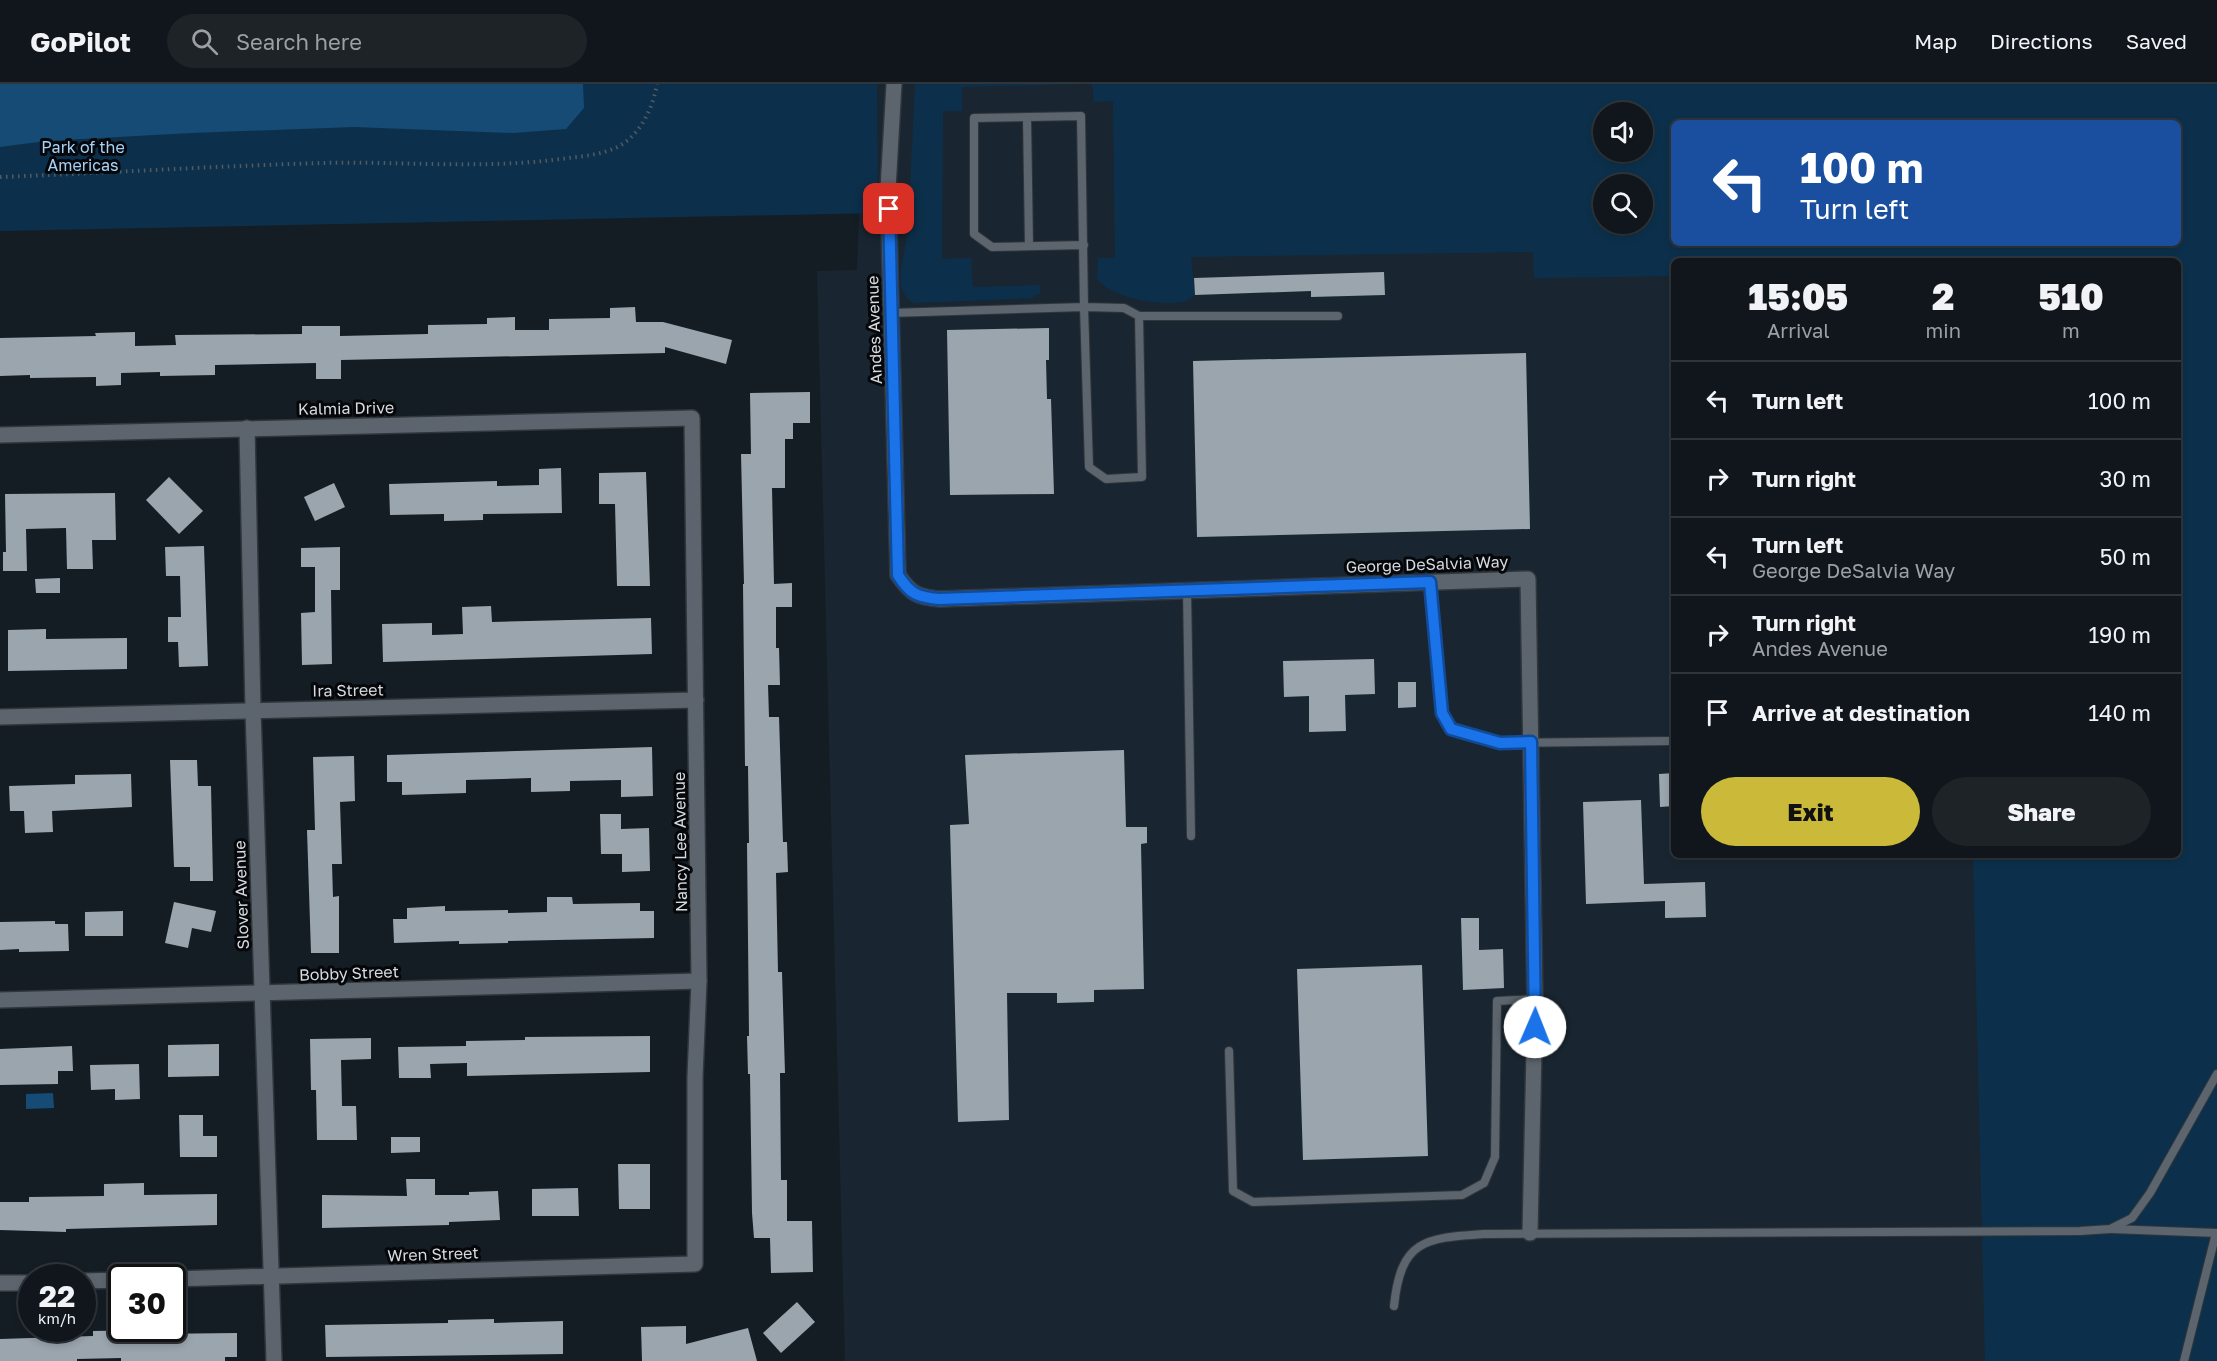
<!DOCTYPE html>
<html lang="en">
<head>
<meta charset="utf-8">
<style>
	body { margin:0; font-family:"Golos Text",sans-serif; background:#1e2328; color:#f1f3f6; height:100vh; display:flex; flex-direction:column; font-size:22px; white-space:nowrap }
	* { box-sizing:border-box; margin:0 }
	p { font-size:20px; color:#9c9fa3 }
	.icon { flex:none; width:33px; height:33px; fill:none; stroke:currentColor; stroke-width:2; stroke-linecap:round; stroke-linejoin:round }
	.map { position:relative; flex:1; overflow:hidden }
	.side { position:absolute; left:1671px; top:174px; width:510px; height:600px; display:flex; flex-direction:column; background:#10161b; border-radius:9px; box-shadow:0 3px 9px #0003,0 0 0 2px #30353a }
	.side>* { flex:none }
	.banner { position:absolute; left:1671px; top:36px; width:510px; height:126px; border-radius:9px; box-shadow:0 3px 9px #0003,0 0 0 2px #30353a; background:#1a4fa0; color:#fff; overflow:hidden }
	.controls { position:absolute; left:1593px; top:18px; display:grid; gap:12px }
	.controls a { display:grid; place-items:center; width:60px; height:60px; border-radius:50%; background:#10161b; box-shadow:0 3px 9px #0003,0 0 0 2px #30353a; font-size:30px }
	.speed { position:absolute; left:18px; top:1180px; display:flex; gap:12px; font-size:30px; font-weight:700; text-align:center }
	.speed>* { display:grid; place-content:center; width:78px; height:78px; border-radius:50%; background:#10161b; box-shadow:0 3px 9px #0003,0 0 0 2px #30353a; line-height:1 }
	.speed small { font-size:15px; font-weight:400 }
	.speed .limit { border:3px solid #111; border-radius:9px; background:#fff; color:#111 }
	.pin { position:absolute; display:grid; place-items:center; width:51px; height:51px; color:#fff; margin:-26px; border-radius:12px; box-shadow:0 3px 9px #0006 }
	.me { position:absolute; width:66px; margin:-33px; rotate:1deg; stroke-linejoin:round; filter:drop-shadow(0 0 4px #0008) }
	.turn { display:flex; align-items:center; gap:21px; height:126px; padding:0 30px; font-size:27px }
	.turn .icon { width:78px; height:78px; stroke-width:2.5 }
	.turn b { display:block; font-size:42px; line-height:51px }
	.eta { display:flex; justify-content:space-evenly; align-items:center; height:102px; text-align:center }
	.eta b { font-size:36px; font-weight:800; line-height:42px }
	.cta { display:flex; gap:12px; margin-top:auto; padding:12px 30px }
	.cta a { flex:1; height:69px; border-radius:36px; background:#cbba39; color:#111; font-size:24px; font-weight:800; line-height:69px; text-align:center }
	.cta a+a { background:#1e2328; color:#f1f3f6 }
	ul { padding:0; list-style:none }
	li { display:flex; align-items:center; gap:18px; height:78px; padding:0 30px; border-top:2px solid #30353a }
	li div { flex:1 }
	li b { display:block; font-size:22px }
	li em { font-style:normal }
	header { display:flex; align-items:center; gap:36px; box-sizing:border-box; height:84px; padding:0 30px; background:#10161b; border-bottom:2px solid #30353a }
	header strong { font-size:28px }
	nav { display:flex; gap:33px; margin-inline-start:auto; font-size:21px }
	.search { width:420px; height:54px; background:#1e2328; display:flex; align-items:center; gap:15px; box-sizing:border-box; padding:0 21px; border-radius:33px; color:#9c9fa3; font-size:22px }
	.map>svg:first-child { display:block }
</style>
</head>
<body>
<header>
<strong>GoPilot</strong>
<div class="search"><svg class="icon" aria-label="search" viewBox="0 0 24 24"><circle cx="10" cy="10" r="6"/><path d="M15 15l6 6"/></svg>Search here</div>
<nav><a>Map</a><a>Directions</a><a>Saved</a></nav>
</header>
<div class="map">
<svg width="2217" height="1277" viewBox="0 0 2217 1277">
	<rect width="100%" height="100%" fill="#151d24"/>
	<path fill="#192631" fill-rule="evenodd" d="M864,0H2217V1277H845L817,187L857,186ZM1604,28H1642V68H1604ZM1674,39H2178V159H1674ZM1604,100H1642V140H1604ZM1674,177H2178V771H1674Z"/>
	<g fill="#0c304b" fill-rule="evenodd">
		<polygon points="0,0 877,0 878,129 0,147"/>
		<polygon points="915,0 1083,0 962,3 962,27 943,27 942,175 971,174 973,203 1040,201 1040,210 1034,211 1033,214 913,219 906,213 901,203 901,185 908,148"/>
		<path d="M1092,0H2217V1277H1985L1973,771H2178V177H1674V192L1534,194L1533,168L1191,173L1195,211C1191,214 1187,217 1182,218C1158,222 1112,214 1097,195L1098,174H1115L1113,17L1094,18ZM1604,28H1642V68H1604ZM1674,39H2178V159H1674ZM1604,100H1642V140H1604Z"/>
	</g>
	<g fill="#154b74">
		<polygon points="0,0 583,0 584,24 566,45 513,49 354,43 191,49 46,57 0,63"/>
		<polygon points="53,1009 54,1024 26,1025 26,1010"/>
	</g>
	<g fill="#9ba5ae">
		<polygon points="1384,188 1385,211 1311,213 1311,207 1195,211 1194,194"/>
		<polygon points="635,223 636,238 663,238 732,256 726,280 665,263 665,269 341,276 341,295 316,295 316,279 215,281 215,291 160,292 160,288 121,289 121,301 96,302 96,293 30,294 30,291 0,292 0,254 96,252 95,249 135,248 135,262 176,261 175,251 302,250 302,242 340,242 340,252 428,250 428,241 487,240 487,234 515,233 515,246 549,246 549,235 610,234 610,224"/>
		<polygon points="1049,244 1049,276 1046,276 1047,315 1051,315 1054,410 950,411 947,246"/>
		<polygon points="1526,269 1530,445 1197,453 1193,277"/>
		<polygon points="810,308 810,339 793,339 793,355 785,355 785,404 772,404 774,500 792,499 792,523 776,523 776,564 779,564 780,601 768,601 769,633 779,633 783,758 787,758 788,788 776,789 778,888 782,888 785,989 780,989 781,1096 787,1096 787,1137 812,1137 813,1188 771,1189 770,1154 754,1154 752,1129 750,990 748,990 747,952 749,952 747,759 749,759 748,682 745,682 743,500 744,500 741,370 751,370 750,309"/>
		<polygon points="561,384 562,429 483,430 483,436 444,437 444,430 390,431 389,400 497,397 497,402 539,401 539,385"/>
		<polygon points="646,388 650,502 617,502 615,420 599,420 599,389"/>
		<polygon points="169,393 203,427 179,450 146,416"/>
		<polygon points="334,399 345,423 315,437 304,413"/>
		<polygon points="115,409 116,456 92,456 93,485 67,485 66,444 26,445 27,487 3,487 3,468 6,468 5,410"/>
		<polygon points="204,462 208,582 179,583 178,558 168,558 168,533 181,533 180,492 166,492 165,463"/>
		<polygon points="340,463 340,506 331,506 332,580 302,581 301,529 315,528 315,483 301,483 301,464"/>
		<polygon points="60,494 60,509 36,509 35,495"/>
		<polygon points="491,522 492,538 651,534 652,570 383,578 382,540 432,539 432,551 463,550 462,523"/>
		<polygon points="46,545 46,555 127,554 127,585 8,587 8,546"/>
		<polygon points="1374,575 1375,610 1345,611 1346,647 1309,648 1309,612 1284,613 1283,577"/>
		<polygon points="1398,598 1416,598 1416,623 1398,624"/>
		<polygon points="652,663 653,712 621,713 621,696 570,697 570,707 531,708 531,694 466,696 466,709 402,711 402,698 387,698 387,671"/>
		<polygon points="1124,666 1126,743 1147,743 1147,759 1141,760 1144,905 1094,906 1094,918 1057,919 1057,909 1007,909 1009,1036 958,1038 950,741 969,740 965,671"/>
		<polygon points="354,672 355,717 340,718 342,780 332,780 333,813 339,812 339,869 311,869 307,746 315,746 313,673"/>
		<polygon points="170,676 197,676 198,702 211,702 213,797 190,797 190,783 174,783"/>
		<polygon points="1674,689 1674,722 1660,723 1659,690"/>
		<polygon points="131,690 132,723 52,727 53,748 25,749 24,727 10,727 9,702 75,700 75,691"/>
		<polygon points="1641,716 1644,800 1705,798 1706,833 1665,834 1665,817 1586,820 1583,718"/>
		<polygon points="600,730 621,730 621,745 649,744 650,787 622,788 622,770 601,770"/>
		<polygon points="547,813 572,813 573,820 640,819 640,827 654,827 654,854 508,857 508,859 459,860 459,857 394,859 393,835 407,835 407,824 445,822 445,827 508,826 508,829 547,828"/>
		<polygon points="174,818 216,827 211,848 192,844 188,864 165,859"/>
		<polygon points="123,827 123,852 85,852 85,828"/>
		<polygon points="1461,834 1479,834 1479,866 1503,865 1504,904 1463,906"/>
		<polygon points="55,837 55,840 68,840 69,867 19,868 19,865 0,866 0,838"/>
		<polygon points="1422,881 1428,1072 1303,1076 1297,885"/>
		<polygon points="650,952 650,988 467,992 467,979 430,980 431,994 399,994 398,963 466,962 466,957 525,956 525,953"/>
		<polygon points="371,954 371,975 341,976 342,1022 356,1022 357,1056 317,1056 316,1006 311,1006 310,955"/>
		<polygon points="219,960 219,992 168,993 168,961"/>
		<polygon points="72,962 73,987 58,987 58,1000 0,1001 0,965"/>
		<polygon points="139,980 140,1015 115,1016 115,1005 91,1006 90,981"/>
		<polygon points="179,1031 203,1031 203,1052 217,1052 217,1073 180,1073"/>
		<polygon points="391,1053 420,1053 420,1068 391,1069"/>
		<polygon points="618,1080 650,1080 650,1125 619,1125"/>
		<polygon points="406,1095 435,1095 435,1111 469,1111 469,1108 498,1107 500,1136 449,1138 449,1141 322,1144 322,1111 407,1112"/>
		<polygon points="144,1099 144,1111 217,1110 217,1141 66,1145 66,1148 0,1146 0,1118 29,1118 29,1113 104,1112 104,1100"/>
		<polygon points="578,1104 579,1132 532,1132 532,1105"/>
		<polygon points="797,1218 815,1238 781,1269 763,1249"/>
		<polygon points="494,1235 494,1239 563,1237 563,1270 326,1273 325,1241 448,1239 448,1236"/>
		<polygon points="686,1242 686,1260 748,1244 757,1277 642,1277 641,1243"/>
		<polygon points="150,1246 150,1250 237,1249 237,1273 225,1273 225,1277 121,1277 121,1274 77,1275 77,1277 0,1277 0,1255 93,1252 93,1247"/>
	</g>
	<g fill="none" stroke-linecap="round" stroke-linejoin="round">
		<g stroke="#31363b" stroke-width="10">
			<g id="service">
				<polyline points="1027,33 1029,162"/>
				<polyline points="891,229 1084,223 1089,383 1106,395 1142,393 1139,232 1124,224 1084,223 1081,32 974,34 974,150 992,163 1084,161"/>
				<polyline points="1139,232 1338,232"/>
				<polyline points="1430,498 1442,629 1451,645 1500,659 1670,657"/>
				<polyline points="1187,506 1191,752"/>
				<polyline points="1229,967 1233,1107 1253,1118 1462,1111 1484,1099 1495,1073 1497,917 1535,915"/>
				<polyline points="2111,1145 2217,1149"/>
				<path d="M1394,1222C1401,1156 1424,1154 1484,1150L2080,1147L2110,1145L2132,1134L2150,1109L2217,990"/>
				<polyline points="2184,1277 2216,1149"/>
			</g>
		</g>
		<g stroke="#31363b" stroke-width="18">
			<g id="minor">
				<path d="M894,0L888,105L898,491C911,510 917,513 940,515L1528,495L1535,920L1530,1149"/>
				<polyline points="247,344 253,626 274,1277"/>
				<polyline points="0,351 692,334 699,897 695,993 695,1180 172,1195"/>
				<polyline points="0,633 696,616"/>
				<polyline points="0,916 699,897"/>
				<polyline points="82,1197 122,1196"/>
				<polyline points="0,1199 32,1199"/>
			</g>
		</g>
		<path stroke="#535a61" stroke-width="4" stroke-dasharray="1.5 4.5" stroke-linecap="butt" d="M0,93C108,89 215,82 323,79C405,77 486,86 568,74C586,72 606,70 621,61C642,48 653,23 657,0"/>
		<use href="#service" stroke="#5c656d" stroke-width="8"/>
		<use href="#minor" stroke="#5c656d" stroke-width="15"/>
	</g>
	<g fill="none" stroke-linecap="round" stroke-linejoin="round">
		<g stroke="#114b97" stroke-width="15">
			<path id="route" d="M889,125L898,491C910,510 917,513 939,515L1430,498L1442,629L1451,645L1500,659L1531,658L1535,943"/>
		</g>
		<use href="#route" stroke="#1a73e8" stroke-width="10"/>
	</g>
	<g text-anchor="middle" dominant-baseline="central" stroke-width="6" stroke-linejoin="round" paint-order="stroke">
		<g font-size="16" fill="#a6d2f8" stroke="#05070a">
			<text x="83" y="63">Park of the<tspan x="83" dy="18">Americas</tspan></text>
		</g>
		<g font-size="16" fill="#d6dbe0" stroke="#05070a">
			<text transform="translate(874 246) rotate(-92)">Andes Avenue</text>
			<text transform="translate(346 324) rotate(-1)">Kalmia Drive</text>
			<text transform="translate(1427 480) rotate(-2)">George DeSalvia Way</text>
			<text transform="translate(348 606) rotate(-1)">Ira Street</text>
			<text transform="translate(680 758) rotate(-91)">Nancy Lee Avenue</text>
			<text transform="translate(241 811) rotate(-92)">Slover Avenue</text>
			<text transform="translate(349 889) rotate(-2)">Bobby Street</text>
			<text transform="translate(433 1170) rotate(-2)">Wren Street</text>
		</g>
	</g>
</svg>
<div class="controls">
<a><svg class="icon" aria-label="sound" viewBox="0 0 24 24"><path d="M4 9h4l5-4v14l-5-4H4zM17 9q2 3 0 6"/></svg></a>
<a><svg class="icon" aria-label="search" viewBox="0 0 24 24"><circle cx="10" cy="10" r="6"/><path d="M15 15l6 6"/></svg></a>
</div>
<div class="speed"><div>22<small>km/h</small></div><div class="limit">30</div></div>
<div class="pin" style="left:889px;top:125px;background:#d93025"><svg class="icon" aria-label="arrive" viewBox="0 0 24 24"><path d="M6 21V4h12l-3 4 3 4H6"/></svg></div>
<svg class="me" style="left:1535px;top:943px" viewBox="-20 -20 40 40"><circle r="19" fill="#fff"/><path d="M0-13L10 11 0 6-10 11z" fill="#1a73e8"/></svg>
<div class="banner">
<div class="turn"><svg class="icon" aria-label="left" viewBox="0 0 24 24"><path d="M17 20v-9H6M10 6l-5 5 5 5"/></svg><div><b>100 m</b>Turn left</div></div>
</div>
<section class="side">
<div class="eta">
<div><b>15:05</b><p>Arrival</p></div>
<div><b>2</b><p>min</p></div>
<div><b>510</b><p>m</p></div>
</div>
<ul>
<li><svg class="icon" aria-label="left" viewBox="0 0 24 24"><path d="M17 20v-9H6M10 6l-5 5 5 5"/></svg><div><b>Turn left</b></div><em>100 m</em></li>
<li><svg class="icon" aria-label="right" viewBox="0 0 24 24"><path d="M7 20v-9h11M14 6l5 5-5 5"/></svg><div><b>Turn right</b></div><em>30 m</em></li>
<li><svg class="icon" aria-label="left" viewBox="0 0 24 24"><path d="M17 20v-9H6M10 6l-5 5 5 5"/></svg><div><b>Turn left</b><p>George DeSalvia Way</p></div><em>50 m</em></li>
<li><svg class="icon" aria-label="right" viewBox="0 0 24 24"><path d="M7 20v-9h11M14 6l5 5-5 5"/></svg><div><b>Turn right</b><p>Andes Avenue</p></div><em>190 m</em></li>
<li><svg class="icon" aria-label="arrive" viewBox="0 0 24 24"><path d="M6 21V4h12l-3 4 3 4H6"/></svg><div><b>Arrive at destination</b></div><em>140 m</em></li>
</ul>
<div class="cta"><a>Exit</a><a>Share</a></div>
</section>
</div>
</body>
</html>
